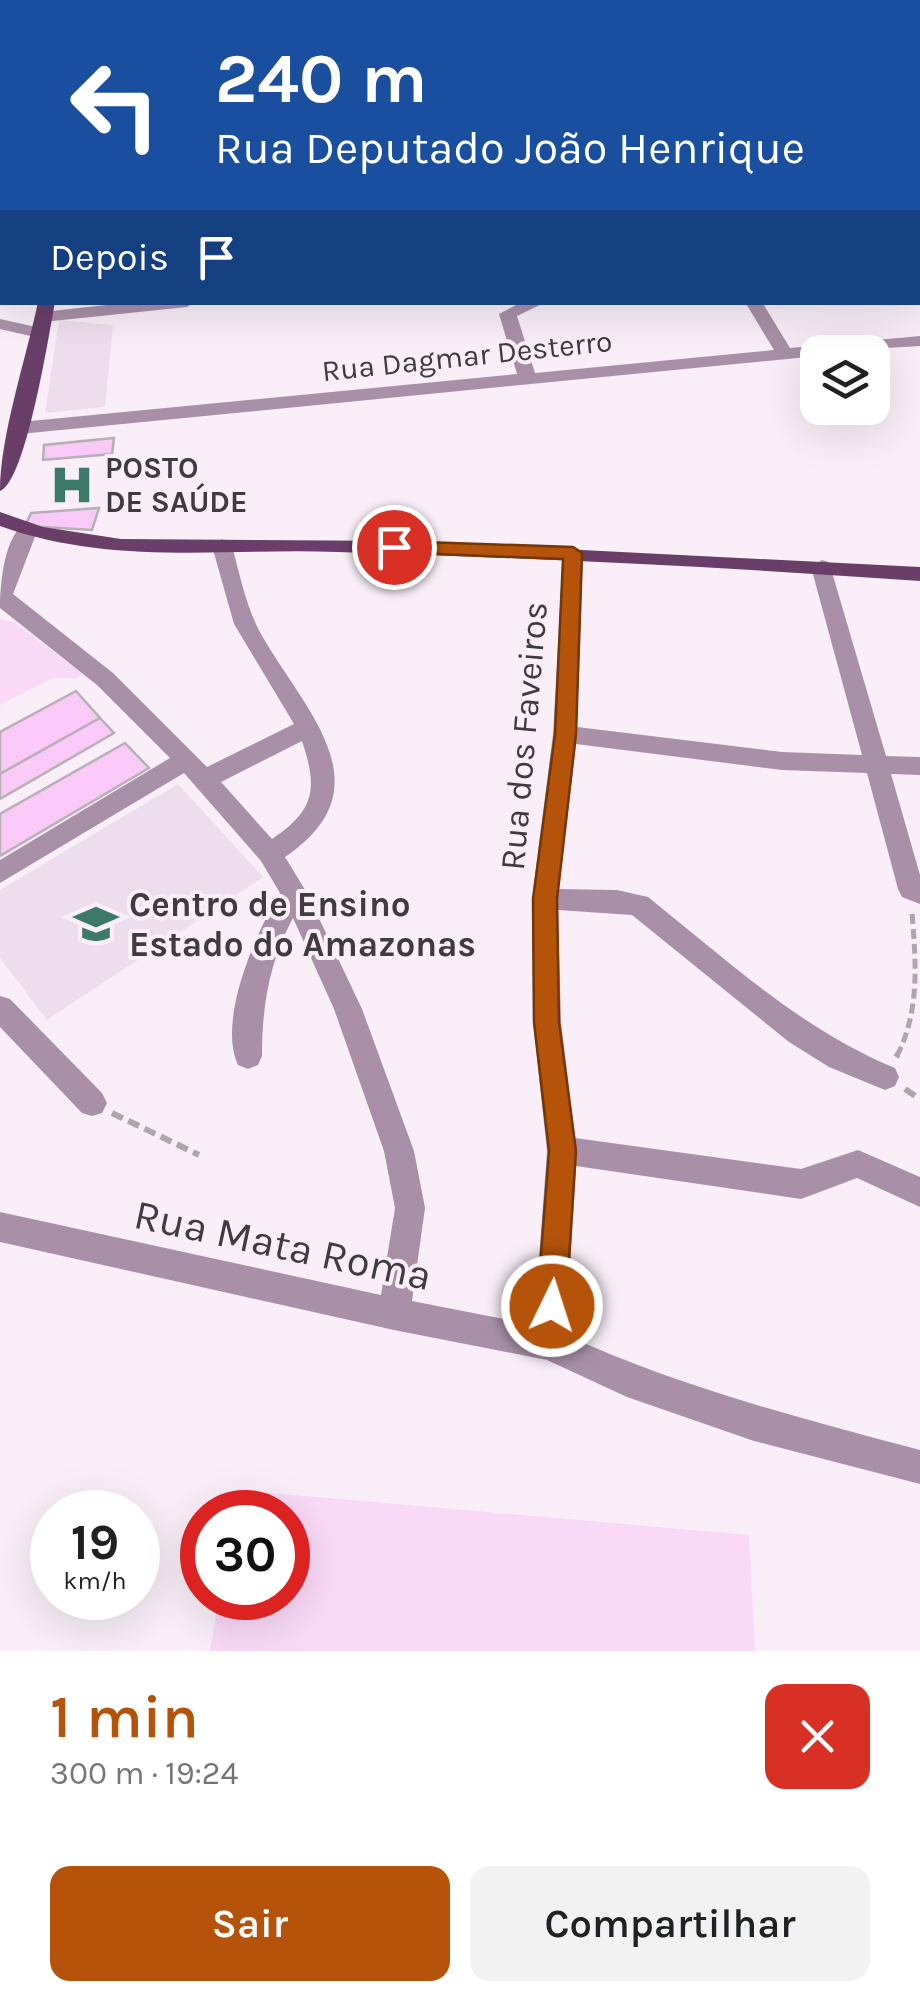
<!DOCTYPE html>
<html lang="pt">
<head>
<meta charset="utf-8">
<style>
	body { margin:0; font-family:Karla,sans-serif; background:#f2f2f2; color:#202124; height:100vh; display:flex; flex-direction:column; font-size:38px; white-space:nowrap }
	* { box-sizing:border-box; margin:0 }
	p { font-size:32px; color:#757577 }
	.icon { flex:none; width:55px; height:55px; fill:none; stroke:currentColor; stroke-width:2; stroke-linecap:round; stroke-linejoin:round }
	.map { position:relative; height:1651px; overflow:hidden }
	.sheet { display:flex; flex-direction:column; background:#fff; flex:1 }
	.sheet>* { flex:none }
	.banner { position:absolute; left:0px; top:0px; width:920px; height:305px; box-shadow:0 10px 40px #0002; background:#1a4fa0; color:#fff; overflow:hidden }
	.tools { position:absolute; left:800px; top:335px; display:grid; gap:20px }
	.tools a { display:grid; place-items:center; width:90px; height:90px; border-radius:20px; background:#fff; box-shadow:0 10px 40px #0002; font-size:50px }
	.speed { position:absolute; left:30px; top:1490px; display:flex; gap:20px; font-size:50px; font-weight:700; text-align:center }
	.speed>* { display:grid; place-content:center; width:130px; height:130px; border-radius:50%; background:#fff; box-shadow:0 10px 40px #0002; line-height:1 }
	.speed small { font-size:25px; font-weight:400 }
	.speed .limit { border:15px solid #d22; background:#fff; color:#111 }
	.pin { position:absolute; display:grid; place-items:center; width:85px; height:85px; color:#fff; margin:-42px; border:5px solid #fff; border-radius:50%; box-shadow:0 2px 10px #0007 }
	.me { position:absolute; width:110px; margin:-55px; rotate:4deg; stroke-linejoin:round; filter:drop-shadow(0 0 8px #0008) }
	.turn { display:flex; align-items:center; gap:35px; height:210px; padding:0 50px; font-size:45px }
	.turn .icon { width:130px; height:130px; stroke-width:2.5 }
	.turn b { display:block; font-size:70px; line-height:85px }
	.then { display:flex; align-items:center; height:95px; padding:0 50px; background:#0003; gap:20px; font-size:38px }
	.round { display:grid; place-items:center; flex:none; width:105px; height:105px; border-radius:20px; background:#f2f2f2 }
	.overview { display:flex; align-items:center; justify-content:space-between; height:170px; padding:0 50px }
	h1 { font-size:60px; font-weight:600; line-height:75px; color:#b45309 }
	.button { display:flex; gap:20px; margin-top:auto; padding:20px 50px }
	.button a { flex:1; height:115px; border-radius:20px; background:#b45309; color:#fff; font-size:40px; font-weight:600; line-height:115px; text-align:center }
	.button a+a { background:#f2f2f2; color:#202124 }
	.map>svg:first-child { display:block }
</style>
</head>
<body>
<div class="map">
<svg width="920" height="1651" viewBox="0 0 920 1651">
	<rect width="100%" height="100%" fill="#faeff9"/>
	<g fill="#eedeed">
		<polygon points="59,320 113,325 105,407 45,413"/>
		<polygon points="178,784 263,877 47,1020 0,958 0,890"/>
	</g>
	<g fill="#f9d8f8">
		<polygon points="0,619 14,622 83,674 76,678 53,678 0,705"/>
		<polygon points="237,1490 749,1535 755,1651 210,1651 219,1598 288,1598 288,1512 234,1512"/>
	</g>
	<polygon fill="#dca3da" points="488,0 920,0 920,76 918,2"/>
	<g fill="#f9caf8" stroke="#b8afb8" stroke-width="2.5">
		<polygon points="114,438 112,454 43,460 44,445"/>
		<polygon points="99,508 92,530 25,526 31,513"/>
		<polygon points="76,691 100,718 0,774 0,732"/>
		<polygon points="100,718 114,733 0,799 0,774"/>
		<polygon points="125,743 149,768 0,856 0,814"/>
	</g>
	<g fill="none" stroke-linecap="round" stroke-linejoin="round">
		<path stroke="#aea6ad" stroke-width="5" stroke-dasharray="10 5" stroke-linecap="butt" d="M897,1056C920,1010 916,964 912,912"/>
		<g stroke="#aea6ad" stroke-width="6" stroke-dasharray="12 6" stroke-linecap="butt">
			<polyline points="896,1057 898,1054"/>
			<polyline points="905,1089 920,1099"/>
			<polyline points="112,1113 199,1155"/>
		</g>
		<g fill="#a990a8" fill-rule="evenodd">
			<polygon points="3,0 17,0 2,3"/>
			<polygon points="452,0 474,0 475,2 454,2"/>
			<rect x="0" y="39" width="2" height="8"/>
			<rect x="0" y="112" width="2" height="8"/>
			<rect x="918" y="142" width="2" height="8"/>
			<polygon points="918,214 920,215 920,225 918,224"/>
			<rect x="0" y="218" width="2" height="10"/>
			<rect x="918" y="262" width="2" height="10"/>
			<polygon points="133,302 195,302 187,307 43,322 34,317 43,312"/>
			<polygon points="522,302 546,302 517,316 535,373 774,350 745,302 762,302 790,348 920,336 920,346 818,352 818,356 20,434 11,428 20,422 517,374 499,314"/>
			<polygon points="0,319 45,329 48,333 39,338 0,329"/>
			<path d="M28,522L38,529L13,594L113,673L207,767L294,724L234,624L212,546L222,539L232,546C240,575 246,607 261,634C304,710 389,787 285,857L307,893L362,1009L414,1151L425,1208L412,1301L534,1325L547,1151L533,1022L532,899L553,734L563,553L573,546L583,553L577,727L782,752L862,755L811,567L822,560L829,562L886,756L920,757V775L891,774L920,875V904L902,897L898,889L867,773L782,770L576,744L559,889L617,890L648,897C727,960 802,1030 895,1068L899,1077L895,1086L885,1090L829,1067L789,1042L632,915L558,910L561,1022L575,1138L801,1169L858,1150L920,1177V1207L857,1178L801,1199L576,1166L566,1335C680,1387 799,1418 920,1450V1484L754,1441L627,1397L547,1360L394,1330L0,1242V1212L381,1295L395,1208L384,1151L334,1009L293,918C269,962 262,1007 262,1056L258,1065L248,1069L238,1065C217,1020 256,932 280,893L261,861L184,773L0,883V860L170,758L97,685L0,608C0,585 4,532 28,522ZM302,741C318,789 315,810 272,839L221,782Z"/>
			<polygon points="0,996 10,999 102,1093 107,1103 102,1113 92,1116 82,1113 0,1027"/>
		</g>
		<g fill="#693f69" fill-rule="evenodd">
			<rect x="116" y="0" width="12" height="2"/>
			<path d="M38,302H55C49,334 26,482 0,491C0,436 26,359 38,302Z"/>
			<path d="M0,512L43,527L121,539L404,541L920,567V581C726,567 532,558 337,552C223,548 111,566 0,526Z"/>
		</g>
	</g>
	<polygon fill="#b45309" stroke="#753606" stroke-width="2.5" points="394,541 573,547 582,553 576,734 557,899 559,1022 576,1151 566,1306 562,1316 552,1320 541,1316 537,1306 549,1151 534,1022 533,899 555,734 563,559 388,552 388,543"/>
	<defs>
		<g id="hospital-bare" transform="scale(3.45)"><path d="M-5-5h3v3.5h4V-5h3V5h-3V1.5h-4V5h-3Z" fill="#3c7b69" stroke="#faeff9" stroke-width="2.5" paint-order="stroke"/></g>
		<g id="school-bare" transform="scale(3.45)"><path d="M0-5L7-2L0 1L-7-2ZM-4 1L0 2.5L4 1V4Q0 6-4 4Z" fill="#3c7b69" stroke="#faeff9" stroke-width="2.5" paint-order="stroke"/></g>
	</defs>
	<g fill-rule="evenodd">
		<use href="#hospital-bare" x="72" y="485"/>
		<use href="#school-bare" x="96" y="924"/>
	</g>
	<g text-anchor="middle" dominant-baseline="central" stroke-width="8" stroke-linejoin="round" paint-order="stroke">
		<g font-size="30" fill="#3f3b3f" stroke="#faeff9">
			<text transform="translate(467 356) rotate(-6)">Rua Dagmar Desterro</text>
		</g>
		<g font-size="30" font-weight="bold" fill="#3f3b3f" stroke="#faeff9" text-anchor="start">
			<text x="105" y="468">POSTO<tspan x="105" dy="34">DE SAÚDE</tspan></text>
		</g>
		<g font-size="35" fill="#3f3b3f" stroke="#faeff9">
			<text transform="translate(524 736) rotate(-85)">Rua dos Faveiros</text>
		</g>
		<g font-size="35" font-weight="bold" fill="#3f3b3f" stroke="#faeff9" text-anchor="start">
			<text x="129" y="904">Centro de Ensino<tspan x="129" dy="40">Estado do Amazonas</tspan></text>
		</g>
		<g font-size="42" fill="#3f3b3f" stroke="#faeff9">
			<text transform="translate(283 1245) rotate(12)">Rua Mata Roma</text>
		</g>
	</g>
</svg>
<div class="tools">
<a><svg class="icon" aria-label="layers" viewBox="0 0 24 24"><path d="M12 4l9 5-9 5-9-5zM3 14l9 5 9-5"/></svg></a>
</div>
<div class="speed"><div>19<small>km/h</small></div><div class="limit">30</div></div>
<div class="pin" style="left:394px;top:547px;background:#d93025"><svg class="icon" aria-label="arrive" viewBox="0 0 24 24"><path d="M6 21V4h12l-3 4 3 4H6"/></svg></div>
<svg class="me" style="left:552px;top:1306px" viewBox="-20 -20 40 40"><circle r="17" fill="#b45309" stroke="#fff" stroke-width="3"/><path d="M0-11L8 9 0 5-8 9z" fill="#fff"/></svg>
<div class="banner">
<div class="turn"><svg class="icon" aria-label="left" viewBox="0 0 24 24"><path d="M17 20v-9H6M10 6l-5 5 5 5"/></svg><div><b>240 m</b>Rua Deputado João Henrique</div></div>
<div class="then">Depois<svg class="icon" aria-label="arrive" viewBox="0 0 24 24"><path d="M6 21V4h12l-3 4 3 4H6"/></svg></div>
</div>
</div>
<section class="sheet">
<div class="overview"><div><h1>1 min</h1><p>300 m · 19:24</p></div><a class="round" style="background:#d93025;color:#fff"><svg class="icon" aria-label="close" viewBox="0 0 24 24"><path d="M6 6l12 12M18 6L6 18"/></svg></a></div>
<div class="button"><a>Sair</a><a>Compartilhar</a></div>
</section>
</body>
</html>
